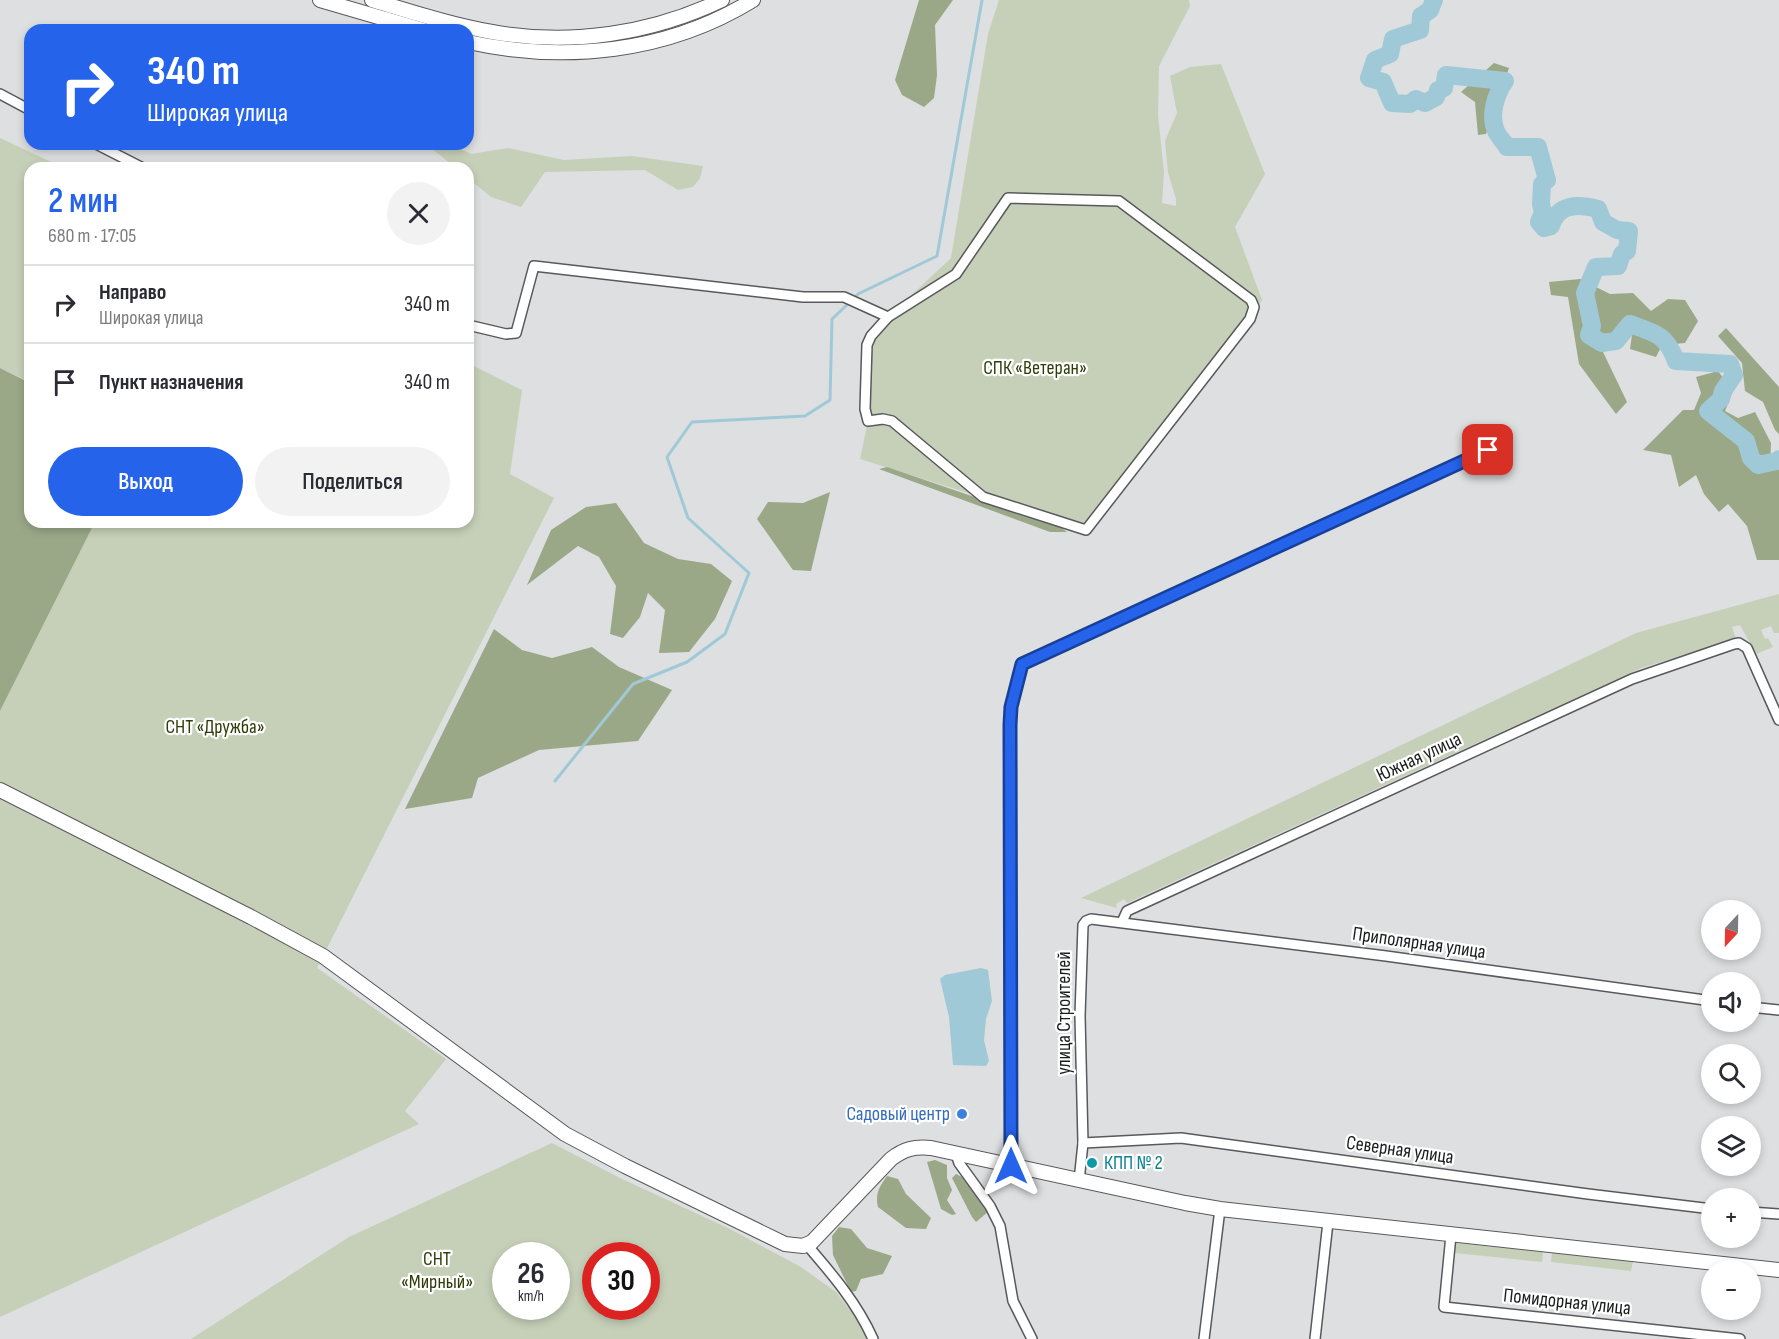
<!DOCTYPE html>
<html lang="ru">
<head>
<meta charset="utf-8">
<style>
	body { margin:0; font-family:"Sofia Sans Condensed",sans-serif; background:#f2f2f3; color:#2b2b33; height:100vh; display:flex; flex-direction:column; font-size:22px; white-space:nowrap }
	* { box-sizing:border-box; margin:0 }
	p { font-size:20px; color:#7c7c81 }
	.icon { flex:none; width:33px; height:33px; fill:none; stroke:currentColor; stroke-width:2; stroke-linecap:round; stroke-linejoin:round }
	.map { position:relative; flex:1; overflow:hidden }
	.details { position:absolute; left:24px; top:162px; width:450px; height:366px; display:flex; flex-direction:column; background:#fff; border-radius:18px; box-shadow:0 3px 9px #0003 }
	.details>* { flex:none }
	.hud { position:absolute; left:24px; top:24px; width:450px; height:126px; border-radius:18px; box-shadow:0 3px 9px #0003; background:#2563eb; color:#fff; overflow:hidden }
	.needle { width:39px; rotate:202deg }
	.buttons { position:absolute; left:1701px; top:900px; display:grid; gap:12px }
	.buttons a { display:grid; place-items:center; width:60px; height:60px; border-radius:50%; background:#fff; box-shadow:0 3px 9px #0003; font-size:30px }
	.speed { position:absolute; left:492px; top:1242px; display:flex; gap:12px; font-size:30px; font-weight:700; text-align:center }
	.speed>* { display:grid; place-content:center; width:78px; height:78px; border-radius:50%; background:#fff; box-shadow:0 3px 9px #0003; line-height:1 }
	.speed small { font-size:15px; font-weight:400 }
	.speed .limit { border:9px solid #d22; background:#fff; color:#111 }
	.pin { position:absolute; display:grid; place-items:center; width:51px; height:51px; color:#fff; margin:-26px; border-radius:12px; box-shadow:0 3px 9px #0006 }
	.me { position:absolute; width:66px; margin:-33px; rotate:0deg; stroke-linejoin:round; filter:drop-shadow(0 0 4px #0008) }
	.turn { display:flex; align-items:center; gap:21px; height:126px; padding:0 24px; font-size:27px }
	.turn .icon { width:78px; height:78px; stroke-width:2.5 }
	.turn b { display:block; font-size:42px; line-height:51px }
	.round { display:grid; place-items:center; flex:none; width:63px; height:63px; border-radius:32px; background:#f2f2f3 }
	.overview { display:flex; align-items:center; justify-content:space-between; height:102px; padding:0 24px }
	h1 { font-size:36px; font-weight:600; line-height:45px; color:#2563eb }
	.action { display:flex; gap:12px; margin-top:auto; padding:12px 24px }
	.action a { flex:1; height:69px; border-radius:36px; background:#2563eb; color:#fff; font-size:24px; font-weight:600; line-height:69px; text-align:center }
	.action a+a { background:#f2f2f3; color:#2b2b33 }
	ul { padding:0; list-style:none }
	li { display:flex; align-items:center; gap:18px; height:78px; padding:0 24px; border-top:2px solid #e1e1e2 }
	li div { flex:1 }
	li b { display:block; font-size:22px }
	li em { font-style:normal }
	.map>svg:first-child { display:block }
</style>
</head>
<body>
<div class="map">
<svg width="1779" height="1339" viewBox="0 0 1779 1339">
	<rect width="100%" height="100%" fill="#dddfe1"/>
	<g fill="#c6d0b8" fill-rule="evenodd">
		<polygon points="999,0 1189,0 1190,6 1159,66 1158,115 1164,172 1162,203 1176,206 1176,199 1168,173 1165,141 1177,113 1170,76 1190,67 1221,64 1265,174 1235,227 1262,300 1250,319 1086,530 860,459 868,421 867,345 888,317 951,258 988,34"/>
		<polygon points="0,138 64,168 30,168 30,382 0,368"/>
		<polygon points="426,144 450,144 471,154 508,148 564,160 632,156 703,166 700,178 693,187 678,190 645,170 545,172 521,207 491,197 468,178 468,168 456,168"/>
		<polygon points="468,363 522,390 510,474 554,498 317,968 446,1059 405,1111 419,1124 0,1317 0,711 95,522 468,522"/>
		<polygon points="1779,594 1779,633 1774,633 1771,626 1761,630 1765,639 1768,638 1773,647 1756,654 1740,625 1732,627 1736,639 1641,668 1127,903 1124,899 1116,904 1117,908 1081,898 1636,633"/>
		<path d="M552,1143L620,1178L730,1229L801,1267L836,1292L853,1314L868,1339H191L349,1237ZM506,1256H556V1306H506ZM596,1256H646V1306H596Z"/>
		<polygon points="1456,1243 1543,1252 1542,1262 1455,1253"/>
		<polygon points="1552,1253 1633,1261 1631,1271 1551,1262"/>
	</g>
	<g fill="#9ba888">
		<polygon points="919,0 953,0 935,25 937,75 934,98 924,107 902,95 895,80"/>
		<polygon points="1494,63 1509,68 1486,134 1478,135 1475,102 1461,92"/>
		<polygon points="1580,279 1610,294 1633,293 1651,311 1668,299 1685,300 1698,321 1685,343 1662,345 1656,357 1630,349 1632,335 1603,352 1627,402 1616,414 1579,364 1568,297 1551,295 1549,282"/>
		<polygon points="1726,328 1779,387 1779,434 1775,430 1763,402 1745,391 1742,363 1718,336"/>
		<polygon points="0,368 30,383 30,522 95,522 0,711"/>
		<polygon points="1718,371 1733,391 1725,411 1738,418 1755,412 1771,443 1770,470 1779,466 1779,560 1757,560 1747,526 1728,504 1719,512 1704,494 1696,475 1679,487 1671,455 1643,450 1683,410 1694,410 1701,393 1696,377"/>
		<polygon points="887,467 1059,526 1067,532 1050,532 879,469"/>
		<polygon points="830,492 811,571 793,570 757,519 768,502 803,503"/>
		<polygon points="616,503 644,543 678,559 711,564 732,581 715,619 689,652 659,653 665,610 648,593 640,617 623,638 610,634 616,586 599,557 578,546 527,585 551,530 586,507"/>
		<polygon points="494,629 522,650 552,658 592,647 619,667 672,690 638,741 539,750 478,778 472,798 405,809"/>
		<polygon points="935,1160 947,1165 947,1178 952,1190 947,1200 956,1214 952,1215 941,1209 927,1162"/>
		<polygon points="956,1174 962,1177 989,1211 976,1222 972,1217 952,1178"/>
		<path d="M887,1176L898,1179L906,1194L931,1218L926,1229L906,1228L878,1207C875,1194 879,1187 887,1176Z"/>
		<polygon points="839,1227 851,1229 867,1248 892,1256 883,1274 861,1279 856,1291 851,1292 833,1255 832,1236"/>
	</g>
	<polygon fill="#a0c9d7" points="981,968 988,970 992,1001 986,1019 984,1040 989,1061 986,1066 953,1065 949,1017 940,979 945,975"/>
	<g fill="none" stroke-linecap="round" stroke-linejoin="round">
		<g stroke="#a0c9d7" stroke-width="3">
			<polyline points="854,298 858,294 937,256 982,0"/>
			<polyline points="555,781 633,684 687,662 725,634 749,573 688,518 667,457 692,422 805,416 830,400 832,319 849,303"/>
		</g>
		<path stroke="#a0c9d7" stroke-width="18" d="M1434,0L1430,10L1421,16L1420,30L1393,39L1390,54L1375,60L1369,78L1383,82L1392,103L1410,104L1416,99L1425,103L1436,97L1438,90L1444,88L1446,75L1505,81C1496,94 1489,115 1496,131C1498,136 1504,142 1507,147H1538L1547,180L1542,184L1541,204L1543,213L1539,222L1544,228L1551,226C1558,203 1578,204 1598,209L1603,222L1617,230L1629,231L1627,251L1622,254L1618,266L1596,267L1585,293L1592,326L1589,335L1602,343L1616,341L1630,324C1655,333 1666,334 1676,361L1730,364L1734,375L1723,391L1721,399L1708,411L1746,441L1751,458L1758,465L1777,461L1779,459"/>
		<g stroke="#58595b" stroke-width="12">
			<g id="street">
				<polyline points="0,94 30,110"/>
				<polyline points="96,144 143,168"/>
				<polygon points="1008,198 1119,201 1251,300 1254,307 1250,319 1086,530 983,497 892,421 883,419 868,421 865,409 867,345 871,336 888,317 956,274"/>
				<polyline points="468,325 506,334 516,333 534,266 803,297 844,297 888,317"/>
				<polyline points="1122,922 1127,911 1632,679 1734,644 1739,643 1747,648 1779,720"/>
				<polyline points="1750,1007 1779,1010"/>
				<polyline points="1083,1143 1181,1138 1588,1194 1712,1209"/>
				<polyline points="956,1154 959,1163 990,1206 1000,1226 1013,1301 1032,1339"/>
				<polyline points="1011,1166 1010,725 1011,707 1022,664 1488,450"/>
				<polyline points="1079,1181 1083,1143 1080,1016 1083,925 1086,921 1091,919 1386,956 1712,1001"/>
				<polyline points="1750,1212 1779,1214"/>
				<polyline points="1451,1235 1444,1307 1740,1339"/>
				<path d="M807,1245C832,1274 857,1303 873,1339"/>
				<polyline points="1204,1339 1220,1209"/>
				<polyline points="1315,1339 1328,1222"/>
			</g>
		</g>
		<g stroke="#58595b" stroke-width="16">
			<g id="secondary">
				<polyline points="320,0 423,30"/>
				<path d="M372,0C412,12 452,25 492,32C570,46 651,34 722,0"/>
				<path d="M468,42C565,63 667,53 753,0"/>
				<path d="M0,790L251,917L323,956L565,1134L625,1166L785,1244L803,1246L812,1242L891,1159C904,1149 915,1146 931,1148L1185,1203L1220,1209L1779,1270"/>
			</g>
		</g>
		<use href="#street" stroke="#fff" stroke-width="9"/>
		<use href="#secondary" stroke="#fff" stroke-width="14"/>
	</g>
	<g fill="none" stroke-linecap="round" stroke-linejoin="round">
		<g stroke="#184099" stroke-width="15">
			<polyline id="route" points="1011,1166 1010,725 1011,707 1022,664 1488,450"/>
		</g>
		<use href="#route" stroke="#2563eb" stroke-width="10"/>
	</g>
	<circle fill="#3f7fe0" stroke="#fff" stroke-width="2" cx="962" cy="1114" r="6"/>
	<circle fill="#0f9aa8" stroke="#fff" stroke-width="2" cx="1092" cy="1163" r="6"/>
	<g text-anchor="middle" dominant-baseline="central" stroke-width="4.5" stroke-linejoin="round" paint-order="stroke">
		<g font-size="20" fill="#2e3e08" stroke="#fff">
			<text x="1035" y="368">СПК «Ветеран»</text>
			<text x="215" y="727">СНТ «Дружба»</text>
			<text x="437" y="1259">СНТ<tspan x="437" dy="23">«Мирный»</tspan></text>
		</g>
		<g font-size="20" fill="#1b1c1c" stroke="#fff">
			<text transform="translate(1419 757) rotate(-25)">Южная улица</text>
			<text transform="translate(1419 943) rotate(8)">Приполярная улица</text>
			<text transform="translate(1064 1013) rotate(-90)">улица Строителей</text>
			<text transform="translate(1400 1150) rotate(8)">Северная улица</text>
			<text transform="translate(1567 1302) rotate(6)">Помидорная улица</text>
		</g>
		<g font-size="20" fill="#366cbe" stroke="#fff" text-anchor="end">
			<text x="950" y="1114">Садовый центр</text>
		</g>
		<g font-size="20" fill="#0d838f" stroke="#fff" text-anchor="start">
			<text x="1104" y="1163">КПП № 2</text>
		</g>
	</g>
</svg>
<div class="buttons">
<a><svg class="needle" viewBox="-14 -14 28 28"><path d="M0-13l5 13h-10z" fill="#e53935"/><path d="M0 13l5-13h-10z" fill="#7c7c81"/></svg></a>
<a><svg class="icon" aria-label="sound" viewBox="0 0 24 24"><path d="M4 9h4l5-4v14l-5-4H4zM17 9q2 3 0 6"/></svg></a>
<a><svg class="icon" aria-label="search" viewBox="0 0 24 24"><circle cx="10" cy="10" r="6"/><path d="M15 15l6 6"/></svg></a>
<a><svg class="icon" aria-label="layers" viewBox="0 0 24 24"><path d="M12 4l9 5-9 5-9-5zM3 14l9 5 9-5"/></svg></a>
<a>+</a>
<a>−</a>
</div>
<div class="speed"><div>26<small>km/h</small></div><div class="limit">30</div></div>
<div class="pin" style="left:1488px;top:450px;background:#d93025"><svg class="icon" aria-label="arrive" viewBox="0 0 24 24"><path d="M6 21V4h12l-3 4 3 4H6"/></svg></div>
<svg class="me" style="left:1011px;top:1166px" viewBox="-20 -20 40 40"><path d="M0-17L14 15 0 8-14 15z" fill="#2563eb" stroke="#fff" stroke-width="4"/></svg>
<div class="hud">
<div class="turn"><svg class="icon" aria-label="right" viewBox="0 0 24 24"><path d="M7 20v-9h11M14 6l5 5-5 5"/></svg><div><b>340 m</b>Широкая улица</div></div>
</div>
<section class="details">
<div class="overview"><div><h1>2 мин</h1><p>680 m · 17:05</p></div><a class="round"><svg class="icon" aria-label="close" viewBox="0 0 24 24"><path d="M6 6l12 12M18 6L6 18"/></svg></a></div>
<ul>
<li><svg class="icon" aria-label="right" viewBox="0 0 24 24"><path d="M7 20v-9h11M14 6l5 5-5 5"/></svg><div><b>Направо</b><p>Широкая улица</p></div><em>340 m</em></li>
<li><svg class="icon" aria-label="arrive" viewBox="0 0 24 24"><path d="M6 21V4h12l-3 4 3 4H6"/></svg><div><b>Пункт назначения</b></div><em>340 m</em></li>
</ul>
<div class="action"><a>Выход</a><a>Поделиться</a></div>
</section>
</div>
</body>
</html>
